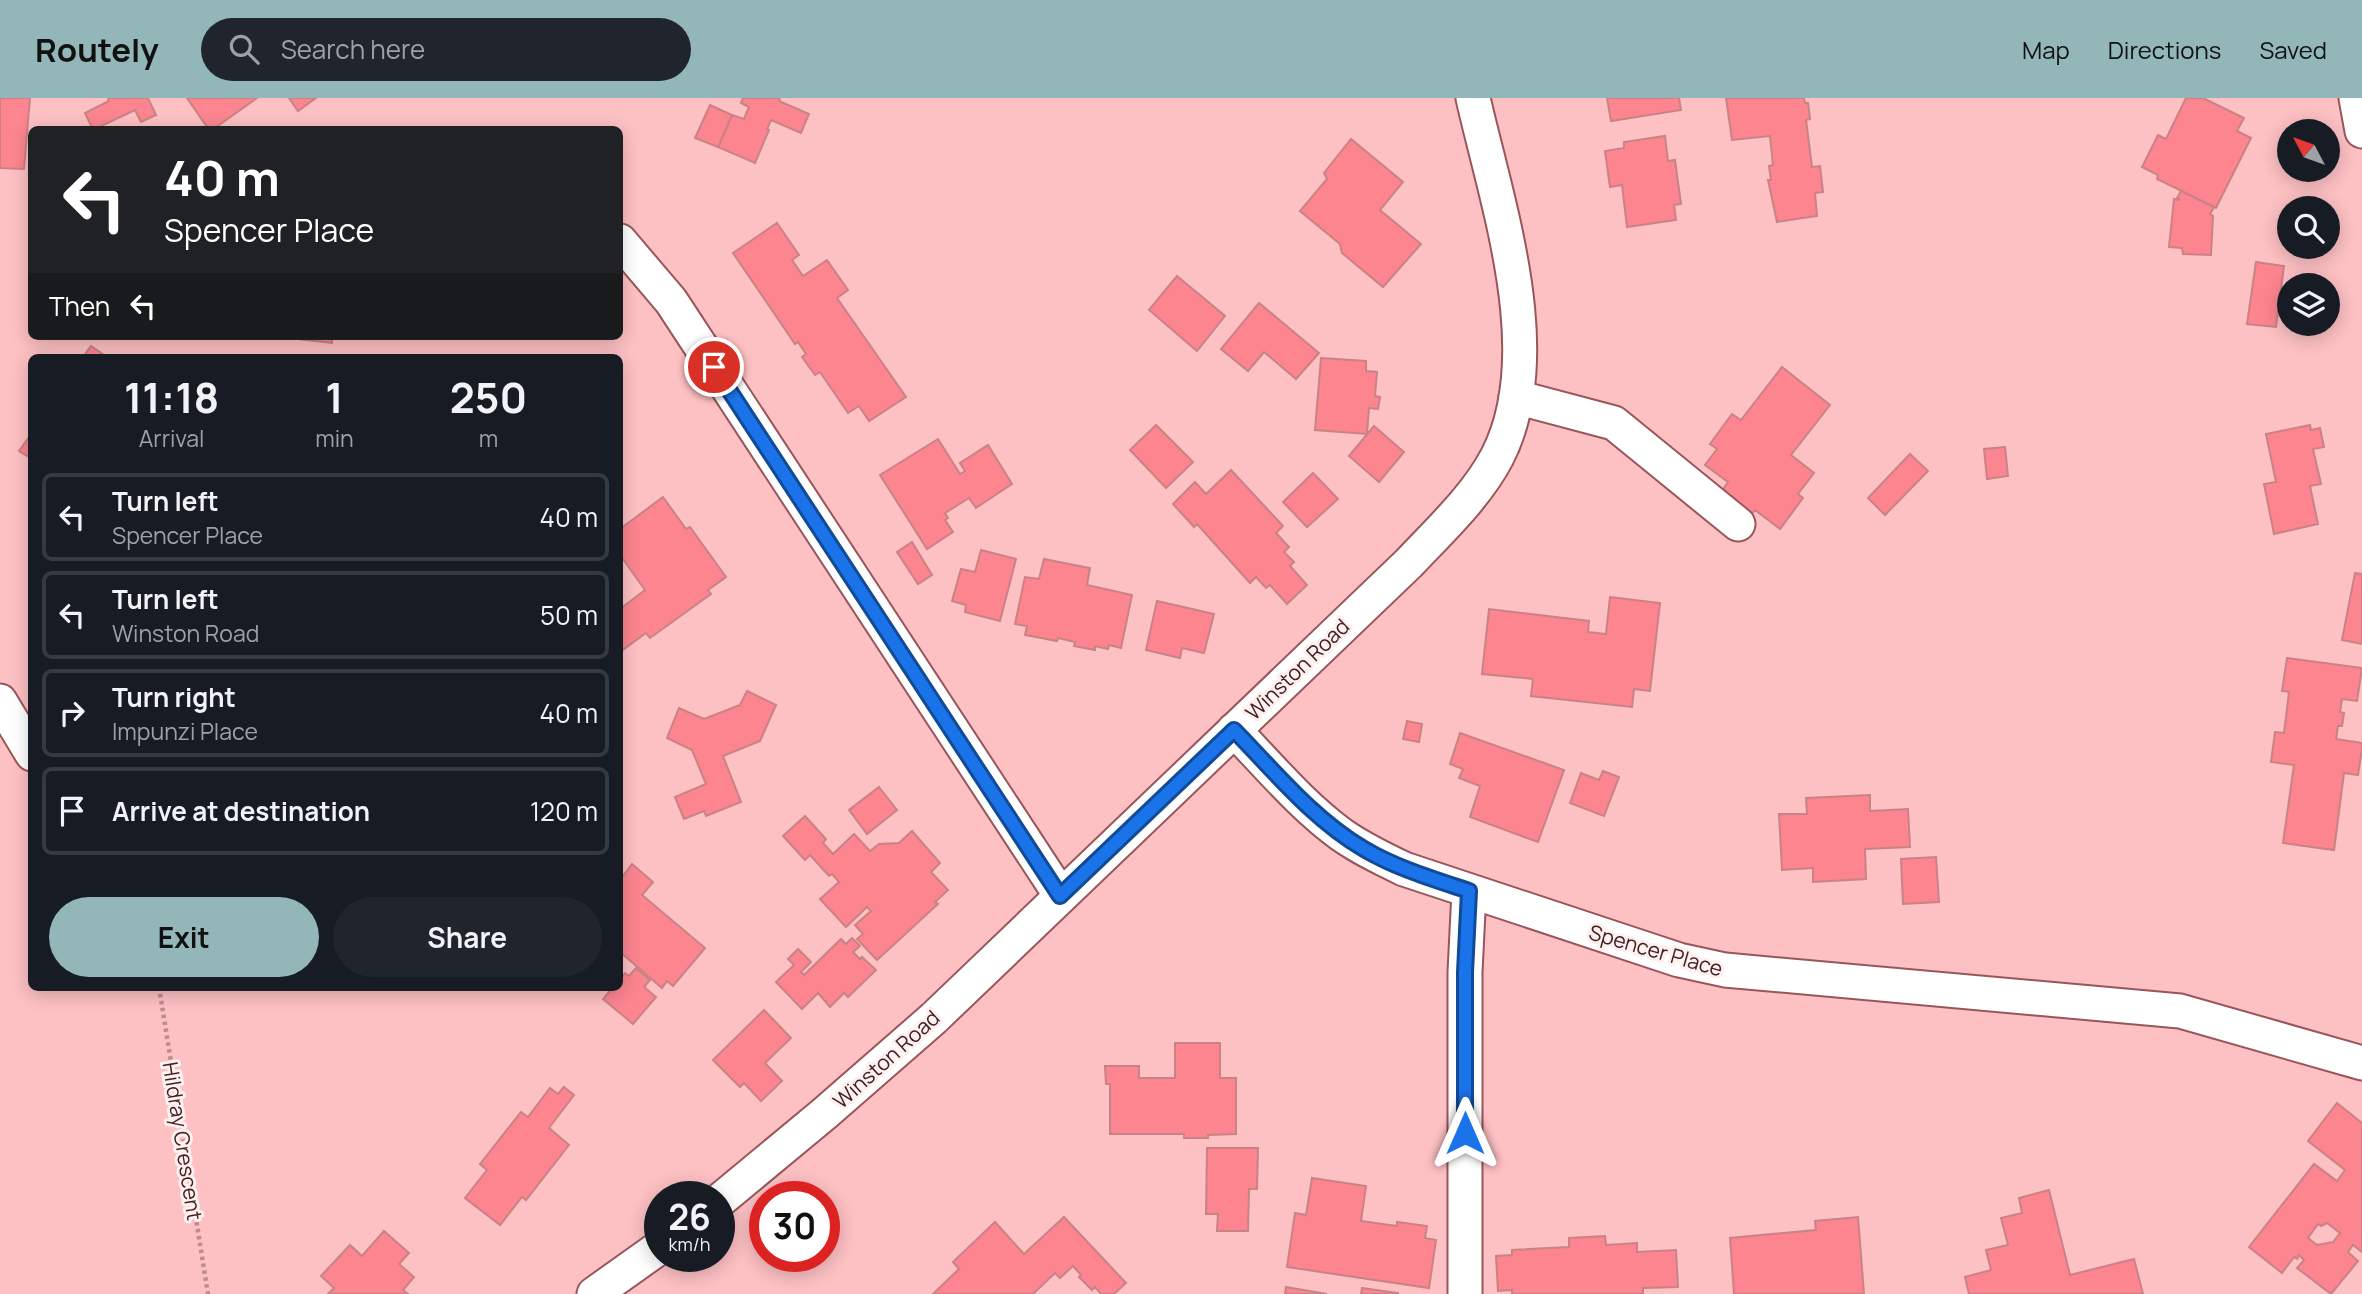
<!DOCTYPE html>
<html lang="en">
<head>
<meta charset="utf-8">
<style>
	body { margin:0; font-family:Manrope,sans-serif; background:#20242c; color:#f1f3f6; height:100vh; display:flex; flex-direction:column; font-size:26px; white-space:nowrap }
	* { box-sizing:border-box; margin:0 }
	p { font-size:23px; color:#9ea1a6 }
	.icon { flex:none; width:38px; height:38px; fill:none; stroke:currentColor; stroke-width:2; stroke-linecap:round; stroke-linejoin:round }
	.map { position:relative; flex:1; overflow:hidden }
	.drawer { position:absolute; left:28px; top:256px; width:595px; height:637px; display:flex; flex-direction:column; background:#171b24; border-radius:10px; box-shadow:0 4px 18px #0003 }
	.drawer>* { flex:none }
	.hud { position:absolute; left:28px; top:28px; width:595px; height:214px; border-radius:10px; box-shadow:0 4px 18px #0003; background:#202124; color:#fff; overflow:hidden }
	.needle { width:46px; rotate:311deg }
	.controls { position:absolute; left:2277px; top:21px; display:grid; gap:14px }
	.controls a { display:grid; place-items:center; width:63px; height:63px; border-radius:50%; background:#171b24; box-shadow:0 4px 18px #0003; font-size:35px }
	.speed { position:absolute; left:644px; top:1083px; display:flex; gap:14px; font-size:35px; font-weight:700; text-align:center }
	.speed>* { display:grid; place-content:center; width:91px; height:91px; border-radius:50%; background:#171b24; box-shadow:0 4px 18px #0003; line-height:1 }
	.speed small { font-size:18px; font-weight:400 }
	.speed .limit { border:10px solid #d22; background:#fff; color:#111 }
	.pin { position:absolute; display:grid; place-items:center; width:60px; height:60px; color:#fff; margin:-30px; border:4px solid #fff; border-radius:50%; box-shadow:0 2px 7px #0007 }
	.me { position:absolute; width:77px; margin:-38px; rotate:0deg; stroke-linejoin:round; filter:drop-shadow(0 0 5px #0008) }
	.turn { display:flex; align-items:center; gap:24px; height:147px; padding:0 21px; font-size:32px }
	.turn .icon { width:91px; height:91px; stroke-width:2.5 }
	.turn b { display:block; font-size:49px; line-height:60px }
	.then { display:flex; align-items:center; height:66px; padding:0 21px; background:#0003; gap:14px; font-size:26px }
	.eta { display:flex; justify-content:space-evenly; align-items:center; height:119px; text-align:center }
	.eta b { font-size:42px; font-weight:700; line-height:49px }
	.action { display:flex; gap:14px; margin-top:auto; padding:14px 21px }
	.action a { flex:1; height:80px; border-radius:42px; background:#93b7b8; color:#111; font-size:28px; font-weight:700; line-height:80px; text-align:center }
	.action a+a { background:#20242c; color:#f1f3f6 }
	ul { padding:0; list-style:none }
	li { display:flex; align-items:center; gap:21px; height:88px; margin:0 14px 10px; padding:0 7px; border:4px solid #363941; border-radius:10px }
	li div { flex:1 }
	li b { display:block; font-size:26px }
	li em { font-style:normal }
	header { display:flex; align-items:center; gap:42px; box-sizing:border-box; height:98px; padding:0 35px; background:#93b7b8; color:#111 }
	header strong { font-size:33px }
	nav { display:flex; gap:38px; margin-inline-start:auto; font-size:24px }
	.search { width:490px; height:63px; background:#20242c; display:flex; align-items:center; gap:18px; box-sizing:border-box; padding:0 24px; border-radius:38px; color:#9ea1a6; font-size:26px }
	.map>svg:first-child { display:block }
</style>
</head>
<body>
<header>
<strong>Routely</strong>
<div class="search"><svg class="icon" aria-label="search" viewBox="0 0 24 24"><circle cx="10" cy="10" r="6"/><path d="M15 15l6 6"/></svg>Search here</div>
<nav><a>Map</a><a>Directions</a><a>Saved</a></nav>
</header>
<div class="map">
<svg width="2362" height="1196" viewBox="0 0 2362 1196">
	<rect width="100%" height="100%" fill="#fdc0c3"/>
	<g fill="#fc858f" stroke="#c98286" stroke-width="2" fill-rule="evenodd">
		<polygon points="0,0 30,0 24,71 0,70"/>
		<polygon points="108,0 148,0 156,17 141,24 135,12 93,32 85,15 109,3"/>
		<polygon points="187,0 257,0 212,32 209,32"/>
		<polygon points="289,0 316,0 298,13"/>
		<polygon points="743,0 780,0 779,3 809,16 801,35 771,22 767,31 769,32 755,65 718,49 732,17 744,21 749,9 741,5"/>
		<polygon points="1607,0 1679,0 1681,12 1611,23"/>
		<polygon points="1726,0 1804,0 1805,5 1808,5 1810,21 1806,22 1812,69 1820,68 1823,94 1815,95 1817,118 1777,124 1768,82 1771,82 1769,68 1773,67 1770,38 1732,42"/>
		<polygon points="2186,0 2203,0 2244,20 2237,33 2251,40 2216,110 2157,81 2158,77 2142,69 2158,37 2166,41"/>
		<polygon points="710,7 732,17 718,49 695,40"/>
		<polygon points="1665,38 1668,63 1675,62 1681,106 1674,107 1676,122 1627,129 1622,87 1610,89 1605,53 1624,50 1624,44"/>
		<polygon points="1351,41 1403,84 1380,112 1421,146 1383,189 1342,155 1340,146 1300,113 1327,81 1324,75"/>
		<polygon points="2181,93 2214,109 2210,116 2213,118 2211,157 2183,156 2182,150 2169,149 2174,101 2180,102 2177,100"/>
		<polygon points="777,125 799,157 792,162 803,178 827,162 848,192 837,200 906,299 869,323 859,308 848,315 820,274 815,277 802,259 806,256 798,244 795,246 733,155"/>
		<polygon points="2256,164 2284,168 2276,229 2247,226"/>
		<polygon points="1177,178 1225,218 1197,253 1149,212"/>
		<polygon points="1259,205 1319,255 1296,281 1264,254 1248,273 1221,251"/>
		<polygon points="298,238 332,238 332,245 298,241"/>
		<polygon points="91,248 107,259 83,259"/>
		<polygon points="1321,260 1366,263 1366,273 1377,274 1375,298 1380,299 1378,311 1369,310 1367,336 1315,332"/>
		<polygon points="1782,269 1830,307 1791,357 1814,375 1798,396 1803,400 1780,431 1755,412 1752,416 1722,393 1728,384 1705,367 1717,351 1710,346 1732,316 1741,322"/>
		<polygon points="1156,327 1193,364 1166,390 1130,352"/>
		<polygon points="2310,327 2311,332 2320,330 2324,349 2313,351 2321,386 2310,388 2318,426 2274,436 2264,386 2276,384 2266,336"/>
		<polygon points="1374,328 1404,354 1379,384 1349,358"/>
		<polygon points="32,335 32,361 19,353"/>
		<polygon points="938,341 960,376 965,373 960,365 988,347 1012,386 976,410 969,400 945,415 948,420 945,422 953,434 927,451 880,377"/>
		<polygon points="2005,349 2008,378 1987,381 1984,351"/>
		<polygon points="1910,356 1928,373 1885,417 1868,400"/>
		<polygon points="1231,372 1283,428 1276,435 1289,449 1284,454 1294,464 1290,468 1307,487 1287,506 1270,487 1266,490 1256,479 1250,485 1197,426 1194,429 1173,406 1195,384 1206,396"/>
		<polygon points="1313,375 1338,401 1307,429 1283,404"/>
		<polygon points="663,399 686,431 690,429 726,479 708,492 711,496 650,540 646,535 620,554 620,511 645,492 620,457 620,431"/>
		<polygon points="912,444 932,477 918,486 897,454"/>
		<polygon points="981,452 1016,461 1000,523 965,514 966,507 952,503 961,471 975,474"/>
		<polygon points="1044,461 1090,470 1087,487 1132,497 1121,550 1109,547 1108,551 1095,548 1095,552 1074,548 1075,544 1058,540 1057,543 1025,537 1027,528 1015,526 1025,479 1039,481"/>
		<polygon points="2355,475 2362,476 2362,546 2342,542"/>
		<polygon points="1610,499 1660,505 1650,593 1634,591 1632,609 1531,598 1533,581 1482,576 1489,511 1589,523 1588,534 1606,536"/>
		<polygon points="1157,503 1214,516 1204,555 1182,550 1180,560 1146,552"/>
		<polygon points="2287,560 2362,570 2357,603 2342,601 2340,614 2344,615 2342,628 2338,628 2336,641 2362,645 2362,651 2358,677 2344,675 2334,752 2283,745 2294,667 2271,664 2275,634 2284,635 2289,594 2282,593"/>
		<polygon points="747,593 776,607 760,643 723,658 741,704 706,718 704,713 684,721 675,699 706,686 692,652 667,640 679,610 704,621 740,607"/>
		<polygon points="1407,623 1422,626 1419,644 1403,641"/>
		<polygon points="1460,635 1564,672 1538,744 1470,719 1480,688 1459,680 1463,671 1450,666"/>
		<polygon points="1603,673 1619,679 1604,718 1570,705 1581,675 1599,682"/>
		<polygon points="879,689 897,712 867,736 849,712"/>
		<polygon points="1870,697 1870,713 1908,711 1910,749 1865,751 1866,781 1813,784 1813,770 1782,772 1779,716 1807,716 1806,700"/>
		<polygon points="805,718 826,741 823,745 833,756 854,736 870,753 879,746 899,745 912,733 940,765 931,774 948,792 935,804 938,806 877,862 857,841 863,836 855,827 871,813 867,809 846,829 820,801 839,784 832,776 829,778 810,757 805,762 783,738"/>
		<polygon points="1936,759 1939,804 1903,806 1901,761"/>
		<polygon points="632,766 653,784 642,797 705,850 673,888 667,883 662,890 620,854 620,782"/>
		<polygon points="852,840 860,848 853,854 860,861 862,859 876,872 848,899 844,895 830,909 818,895 802,911 776,884 794,867 788,861 798,851 811,864 801,874 804,877 841,841 846,846"/>
		<polygon points="636,870 650,882 644,889 656,899 633,926 603,901 613,889 620,889 620,881 625,875 629,878"/>
		<polygon points="764,912 791,940 765,965 782,983 761,1003 744,985 740,989 713,962"/>
		<polygon points="1175,945 1220,945 1220,980 1236,980 1236,1036 1208,1037 1208,1040 1184,1040 1184,1036 1110,1036 1110,986 1106,986 1105,968 1139,968 1139,980 1175,980"/>
		<polygon points="564,989 574,997 549,1030 569,1047 526,1102 522,1099 500,1127 465,1100 487,1072 480,1066 521,1014 528,1019 550,990 558,996"/>
		<path d="M2337,1005L2362,1025V1154L2353,1147L2348,1154L2358,1163L2331,1196L2297,1170L2304,1162L2299,1157L2297,1161L2294,1159L2282,1175L2249,1149L2314,1066L2337,1083L2345,1072L2308,1043ZM2327,1125L2340,1135L2333,1144L2317,1147L2308,1140L2318,1126L2321,1128Z"/>
		<polygon points="1207,1050 1258,1050 1257,1091 1249,1091 1248,1133 1217,1133 1218,1116 1206,1116"/>
		<polygon points="1312,1080 1366,1088 1361,1123 1397,1128 1397,1124 1427,1128 1425,1140 1436,1142 1429,1190 1287,1169 1295,1115 1306,1117"/>
		<polygon points="2049,1092 2070,1177 2134,1161 2143,1196 1969,1196 1965,1179 1991,1172 1986,1152 2008,1147 2001,1120 2022,1115 2019,1100"/>
		<polygon points="1064,1119 1126,1185 1114,1196 1101,1196 1095,1189 1092,1192 1079,1179 1081,1177 1073,1168 1060,1180 1055,1175 1033,1196 933,1196 959,1171 953,1164 995,1124 1024,1156"/>
		<polygon points="1858,1119 1864,1196 1734,1196 1730,1140 1816,1132 1815,1123"/>
		<polygon points="384,1133 409,1155 399,1166 414,1179 403,1192 408,1196 328,1196 334,1190 321,1178 350,1147 362,1158"/>
		<polygon points="1605,1138 1606,1147 1637,1145 1637,1154 1676,1152 1678,1189 1643,1190 1643,1196 1512,1196 1512,1192 1498,1193 1496,1158 1512,1157 1512,1152 1569,1149 1569,1140"/>
		<polygon points="1286,1189 1327,1196 1285,1196"/>
		<polygon points="1362,1190 1398,1195 1398,1196 1361,1196"/>
	</g>
	<g fill="none" stroke-linecap="round" stroke-linejoin="round">
		<g stroke="#98565b" stroke-width="37">
			<g id="street">
				<polyline points="2356,0 2362,33"/>
				<polyline points="620,143 671,203 1061,798"/>
				<polyline points="1516,299 1614,325 1738,426"/>
				<polyline points="0,603 32,656"/>
				<path d="M1234,632C1269,668 1302,708 1342,737C1362,751 1383,761 1404,771L1679,862L1725,872L2180,913L2362,965"/>
				<path d="M719,1103L824,1016L934,920L1409,465C1439,433 1476,399 1497,359C1550,257 1497,106 1473,0"/>
				<polyline points="594,1196 660,1149"/>
				<polyline points="1465,1196 1465,874 1469,793"/>
			</g>
		</g>
		<polyline stroke="#bf8d8f" stroke-width="4.5" stroke-dasharray="3.5 3.5" stroke-linecap="butt" points="159,889 208,1196"/>
		<use href="#street" stroke="#fff" stroke-width="33"/>
	</g>
	<g fill="none" stroke-linecap="round" stroke-linejoin="round">
		<g stroke="#114b97" stroke-width="18">
			<path id="route" d="M714,269L1060,798L1234,632C1275,674 1313,721 1364,751C1396,770 1433,781 1469,793L1465,874V1035"/>
		</g>
		<use href="#route" stroke="#1a73e8" stroke-width="12"/>
	</g>
	<g text-anchor="middle" dominant-baseline="central" stroke-width="6" stroke-linejoin="round" paint-order="stroke">
		<g font-size="21" fill="#3e2223" stroke="#ffefef">
			<text transform="translate(1297 571) rotate(-44)">Winston Road</text>
			<text transform="translate(1656 852) rotate(16)">Spencer Place</text>
			<text transform="translate(886 961) rotate(-42)">Winston Road</text>
			<text transform="translate(183 1043) rotate(81)">Hildray Crescent</text>
		</g>
	</g>
</svg>
<div class="controls">
<a><svg class="needle" viewBox="-14 -14 28 28"><path d="M0-13l5 13h-10z" fill="#e53935"/><path d="M0 13l5-13h-10z" fill="#9ea1a6"/></svg></a>
<a><svg class="icon" aria-label="search" viewBox="0 0 24 24"><circle cx="10" cy="10" r="6"/><path d="M15 15l6 6"/></svg></a>
<a><svg class="icon" aria-label="layers" viewBox="0 0 24 24"><path d="M12 4l9 5-9 5-9-5zM3 14l9 5 9-5"/></svg></a>
</div>
<div class="speed"><div>26<small>km/h</small></div><div class="limit">30</div></div>
<div class="pin" style="left:714px;top:269px;background:#d93025"><svg class="icon" aria-label="arrive" viewBox="0 0 24 24"><path d="M6 21V4h12l-3 4 3 4H6"/></svg></div>
<svg class="me" style="left:1465px;top:1035px" viewBox="-20 -20 40 40"><path d="M0-17L14 15 0 8-14 15z" fill="#1a73e8" stroke="#fff" stroke-width="4"/></svg>
<div class="hud">
<div class="turn"><svg class="icon" aria-label="left" viewBox="0 0 24 24"><path d="M17 20v-9H6M10 6l-5 5 5 5"/></svg><div><b>40 m</b>Spencer Place</div></div>
<div class="then">Then<svg class="icon" aria-label="left" viewBox="0 0 24 24"><path d="M17 20v-9H6M10 6l-5 5 5 5"/></svg></div>
</div>
<section class="drawer">
<div class="eta">
<div><b>11:18</b><p>Arrival</p></div>
<div><b>1</b><p>min</p></div>
<div><b>250</b><p>m</p></div>
</div>
<ul>
<li><svg class="icon" aria-label="left" viewBox="0 0 24 24"><path d="M17 20v-9H6M10 6l-5 5 5 5"/></svg><div><b>Turn left</b><p>Spencer Place</p></div><em>40 m</em></li>
<li><svg class="icon" aria-label="left" viewBox="0 0 24 24"><path d="M17 20v-9H6M10 6l-5 5 5 5"/></svg><div><b>Turn left</b><p>Winston Road</p></div><em>50 m</em></li>
<li><svg class="icon" aria-label="right" viewBox="0 0 24 24"><path d="M7 20v-9h11M14 6l5 5-5 5"/></svg><div><b>Turn right</b><p>Impunzi Place</p></div><em>40 m</em></li>
<li><svg class="icon" aria-label="arrive" viewBox="0 0 24 24"><path d="M6 21V4h12l-3 4 3 4H6"/></svg><div><b>Arrive at destination</b></div><em>120 m</em></li>
</ul>
<div class="action"><a>Exit</a><a>Share</a></div>
</section>
</div>
</body>
</html>
